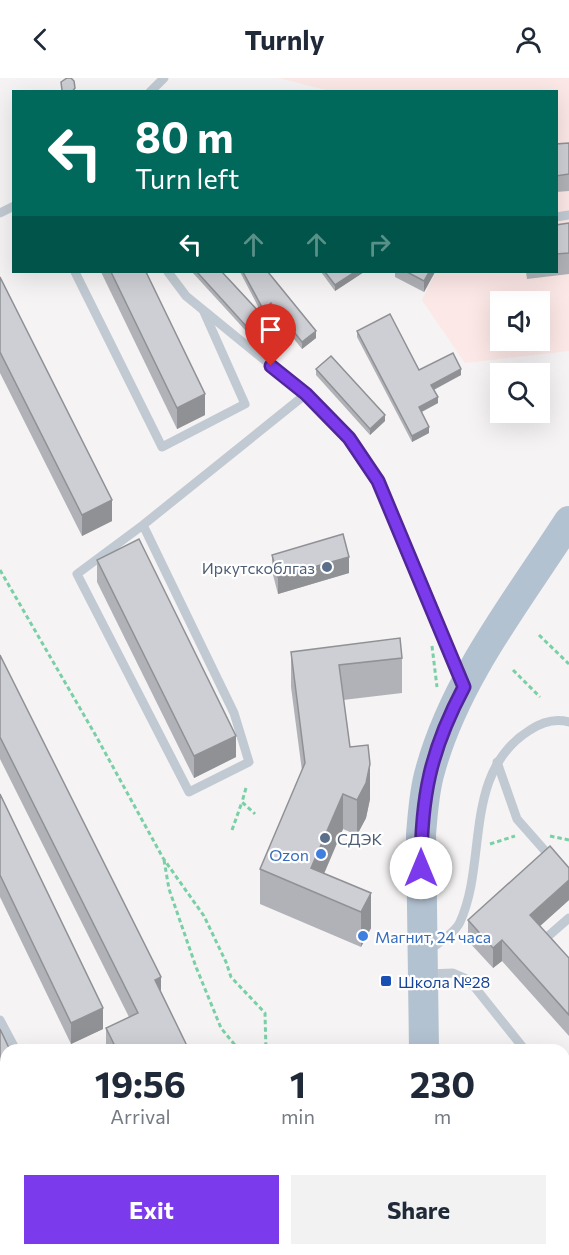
<!DOCTYPE html>
<html lang="en">
<head>
<meta charset="utf-8">
<style>
	body { margin:0; font-family:Commissioner,sans-serif; background:#f2f2f3; color:#1f2937; height:100vh; display:flex; flex-direction:column; font-size:22px; white-space:nowrap }
	* { box-sizing:border-box; margin:0 }
	p { font-size:20px; color:#747a83 }
	.icon { flex:none; width:33px; height:33px; fill:none; stroke:currentColor; stroke-width:2; stroke-linecap:round; stroke-linejoin:round }
	.map { position:relative; flex:1; overflow:hidden }
	.side { position:absolute; left:0px; top:966px; width:570px; height:212px; display:flex; flex-direction:column; background:#fff; border-radius:18px 18px 0 0; box-shadow:0 6px 24px #0002 }
	.side>* { flex:none }
	.banner { position:absolute; left:12px; top:12px; width:546px; height:183px; border-radius:0px; box-shadow:0 6px 24px #0002; background:#00695c; color:#fff; overflow:hidden }
	.fabs { position:absolute; left:490px; top:213px; display:grid; gap:12px }
	.fabs a { display:grid; place-items:center; width:60px; height:60px; border-radius:0px; background:#fff; box-shadow:0 6px 24px #0002; font-size:30px }
	.pin { position:absolute; display:grid; place-items:center; width:51px; height:51px; color:#fff; margin:-62px -26px; border-radius:50% 50% 50% 0; rotate:-45deg; box-shadow:0 0 6px #0007 }
	.pin .icon { rotate:45deg }
	.me { position:absolute; width:66px; margin:-33px; rotate:0deg; stroke-linejoin:round; filter:drop-shadow(0 0 4px #0008) }
	.turn { display:flex; align-items:center; gap:21px; height:126px; padding:0 24px; font-size:27px }
	.turn .icon { width:78px; height:78px; stroke-width:2.5 }
	.turn b { display:block; font-size:42px; line-height:51px }
	.lanes { display:flex; align-items:center; height:57px; padding:0 24px; background:#0003; justify-content:center; gap:30px; direction:ltr }
	.lanes .off { opacity:.35 }
	.eta { display:flex; justify-content:space-evenly; align-items:center; height:102px; text-align:center }
	.eta b { font-size:36px; font-weight:700; line-height:42px }
	.primary-button { display:flex; gap:12px; margin-top:auto; padding:12px 24px }
	.primary-button a { flex:1; height:69px; border-radius:0px; background:#7c3aed; color:#fff; font-size:24px; font-weight:700; line-height:69px; text-align:center }
	.primary-button a+a { background:#f2f2f3; color:#1f2937 }
	header { display:flex; justify-content:space-between; align-items:center; height:78px; padding:0 24px; background:#fff; font-size:27px; font-weight:700 }
	.map>svg:first-child { display:block }
</style>
</head>
<body>
<header><svg class="icon" aria-label="back" viewBox="0 0 24 24"><path d="M15 5l-7 7 7 7"/></svg>Turnly<svg class="icon" aria-label="person" viewBox="0 0 24 24"><circle cx="12" cy="8" r="4"/><path d="M4 21q1-7 8-7t8 7"/></svg></header>
<div class="map">
<svg width="569" height="1177" viewBox="0 0 569 1177">
	<rect width="100%" height="100%" fill="#f5f3f3"/>
	<path fill="#fce8e6" fill-rule="evenodd" d="M279,0H569V273L465,285L422,222L436,194H556V14L330,13ZM501,224H540V262H501Z"/>
	<g fill="none" stroke-linecap="round" stroke-linejoin="round">
		<g stroke="#7ad0a6" stroke-width="3" stroke-dasharray="4.5 3" stroke-linecap="butt">
			<polyline points="0,492 96,658 163,780 204,838 226,884 231,899 265,935 266,972"/>
			<polyline points="539,557 569,586"/>
			<polyline points="432,568 437,609"/>
			<polyline points="513,592 540,619"/>
			<polyline points="246,710 242,724 255,736"/>
			<polyline points="232,752 242,724"/>
			<polyline points="550,758 569,762"/>
			<polyline points="490,766 515,758"/>
			<polyline points="164,782 169,811 196,889 221,950 239,972"/>
			<polyline points="305,1172 307,1177"/>
		</g>
		<g stroke="#c1cad2" stroke-width="9">
			<polyline points="150,14 164,0"/>
			<polyline points="0,135 14,128"/>
			<polyline points="556,139 569,137"/>
			<polyline points="75,194 162,369 245,326 204,234"/>
			<polyline points="168,194 186,218 306,316 349,360 378,403 460,601"/>
			<polyline points="143,447 234,635 249,684 189,714 77,496 143,447 306,316"/>
			<polyline points="497,684 517,741 569,800"/>
			<polyline points="551,866 546,860 569,840"/>
			<path d="M430,872C439,864 455,855 460,844C488,783 462,694 530,652C542,644 555,640 569,644"/>
			<polyline points="428,896 453,895 469,902 525,972"/>
			<polyline points="0,942 16,972"/>
			<polyline points="149,1172 151,1177"/>
			<polyline points="547,1172 552,1177"/>
		</g>
		<g stroke="#b3c2d1" stroke-width="30">
			<path d="M424,972L421,756C423,735 424,713 430,693C455,601 518,522 569,443"/>
			<polyline points="428,1172 428,1177"/>
		</g>
	</g>
	<g fill="#b0b2b7">
		<polygon points="569,65 569,113 556,114 556,66"/>
		<polygon points="569,145 569,196 527,201 526,194 556,194 556,147"/>
		<polygon points="101,194 146,194 205,337 177,351"/>
		<polygon points="192,194 222,194 260,241 246,253"/>
		<polygon points="240,194 268,194 316,260 302,271 271,232 263,238"/>
		<polygon points="321,194 364,194 335,213"/>
		<polygon points="395,194 435,194 424,214 395,199"/>
		<polygon points="0,199 112,443 82,458 0,295"/>
		<polygon points="357,253 419,292 461,297 434,312 438,325 422,334 429,355 412,364 357,259"/>
		<polygon points="316,291 385,343 370,357 316,297"/>
		<polygon points="272,477 349,495 278,516 272,493"/>
		<polygon points="97,482 236,679 194,700 97,504"/>
		<polygon points="291,574 402,580 402,615 343,622 350,669 370,721 366,740 357,757 343,751 324,796 371,815 371,850 361,869 260,826 260,791 302,693 291,609"/>
		<polygon points="0,577 161,914 189,972 106,969 106,950 129,939 0,681"/>
		<polygon points="0,716 103,951 71,966 0,819"/>
		<polygon points="569,822 540,848 569,880 569,958 502,883 493,890 468,863 468,842"/>
		<polygon points="0,951 6,972 6,1149 0,1137"/>
		<polygon points="564,1090 569,1094 569,1166 564,1160"/>
		<polygon points="17,1172 112,1172 115,1177 20,1177"/>
		<polygon points="163,1172 284,1172 287,1177 166,1177"/>
	</g>
	<g fill="#909195">
		<polygon points="355,194 364,194 335,213 335,207"/>
		<polygon points="429,194 435,194 424,214 424,203"/>
		<polygon points="271,225 271,232 263,238 263,231"/>
		<polygon points="260,235 260,241 246,253 246,248"/>
		<polygon points="316,253 316,260 302,271 302,264"/>
		<polygon points="461,291 461,297 431,313 431,307"/>
		<polygon points="205,316 205,337 177,351 177,330"/>
		<polygon points="438,319 438,325 419,335 419,329"/>
		<polygon points="385,337 385,343 370,357 370,351"/>
		<polygon points="429,349 429,355 412,364 412,358"/>
		<polygon points="112,422 112,443 82,458 82,437"/>
		<polygon points="349,479 349,495 278,516 278,499"/>
		<polygon points="236,658 236,679 194,700 194,678"/>
		<polygon points="370,686 370,721 366,740 357,757 357,722"/>
		<polygon points="343,716 343,751 316,814 311,790"/>
		<polygon points="569,802 569,822 530,857 530,837"/>
		<polygon points="371,815 371,850 361,869 361,834"/>
		<polygon points="502,862 502,883 493,890 493,870"/>
		<polygon points="161,899 161,920 155,902"/>
		<polygon points="103,930 103,951 71,966 71,945"/>
		<polygon points="569,1053 569,1074 564,1079 564,1057"/>
		<polygon points="81,1172 88,1172 88,1177 69,1177"/>
	</g>
	<g fill="#cdcfd5" stroke="#909195" stroke-width="1.5">
		<polygon points="67,0 71,0 74,3 75,10 72,14 65,14 62,12 61,4"/>
		<polygon points="569,65 569,96 556,98 556,66"/>
		<polygon points="569,145 569,175 556,176 556,147"/>
		<polygon points="111,194 146,194 205,316 177,330"/>
		<polygon points="197,194 222,194 260,235 246,248"/>
		<polygon points="243,194 268,194 316,253 302,264 271,225 263,231"/>
		<polygon points="325,194 355,194 335,207"/>
		<polygon points="407,194 429,194 424,203"/>
		<polygon points="0,199 112,422 82,437 0,274"/>
		<polygon points="390,236 419,292 453,275 461,291 431,307 438,319 419,329 429,349 412,358 357,253"/>
		<polygon points="331,278 385,337 370,351 316,291"/>
		<polygon points="343,456 349,479 278,499 272,477"/>
		<polygon points="139,461 236,658 194,678 97,482"/>
		<polygon points="400,560 402,580 339,587 350,669 368,667 370,686 366,705 357,722 343,716 311,790 371,815 361,834 260,791 305,685 291,574"/>
		<polygon points="0,577 161,899 155,902 189,972 100,972 114,966 106,950 138,935 0,659"/>
		<polygon points="0,716 103,930 71,945 0,797"/>
		<polygon points="550,768 569,790 569,802 530,837 569,880 569,937 502,862 493,870 468,842"/>
		<polygon points="0,951 10,972 6,972 6,1128 0,1116"/>
		<polygon points="569,1003 569,1053 564,1057 564,1007"/>
		<polygon points="564,1090 565,1090 569,1094 569,1144 564,1139"/>
		<polygon points="28,1172 81,1172 69,1177 31,1177"/>
		<polygon points="90,1172 112,1172 115,1177 93,1177"/>
		<polygon points="173,1172 284,1172 287,1177 176,1177"/>
		<polygon points="135,1173 137,1177 128,1177"/>
		<polygon points="373,1174 398,1176 398,1177 372,1177"/>
	</g>
	<g fill="none" stroke-linecap="round" stroke-linejoin="round">
		<g stroke="#51269a" stroke-width="15">
			<path id="route" d="M271,288L306,316L349,360L378,403L464,609C430,673 421,719 421,790"/>
		</g>
		<use href="#route" stroke="#7c3aed" stroke-width="10"/>
	</g>
	<g fill="#5c6f8a" stroke="#fff" stroke-width="2">
		<circle cx="327" cy="489" r="6"/>
		<circle cx="325" cy="760" r="6"/>
	</g>
	<g fill="#3f7fe0" stroke="#fff" stroke-width="2">
		<circle cx="321" cy="776" r="6"/>
		<circle cx="363" cy="858" r="6"/>
	</g>
	<rect fill="#1a4fb4" stroke="#fff" stroke-width="2" x="380" y="897" width="12" height="12" rx="3"/>
	<g text-anchor="middle" dominant-baseline="central" stroke-width="4.5" stroke-linejoin="round" paint-order="stroke">
		<g font-size="16" fill="#4e5e75" stroke="#fff" text-anchor="end">
			<text x="315" y="489">Иркутскоблгаз</text>
			<text x="337" y="760" text-anchor="start">СДЭК</text>
		</g>
		<g font-size="16" fill="#366cbe" stroke="#fff" text-anchor="end">
			<text x="309" y="776">Ozon</text>
			<text x="375" y="858" text-anchor="start">Магнит, 24 часа</text>
		</g>
		<g font-size="16" fill="#164399" stroke="#fff" text-anchor="start">
			<text x="398" y="903">Школа №28</text>
		</g>
	</g>
</svg>
<div class="fabs">
<a><svg class="icon" aria-label="sound" viewBox="0 0 24 24"><path d="M4 9h4l5-4v14l-5-4H4zM17 9q2 3 0 6"/></svg></a>
<a><svg class="icon" aria-label="search" viewBox="0 0 24 24"><circle cx="10" cy="10" r="6"/><path d="M15 15l6 6"/></svg></a>
</div>
<div class="pin" style="left:271px;top:288px;background:#d93025"><svg class="icon" aria-label="arrive" viewBox="0 0 24 24"><path d="M6 21V4h12l-3 4 3 4H6"/></svg></div>
<svg class="me" style="left:421px;top:790px" viewBox="-20 -20 40 40"><circle r="19" fill="#fff"/><path d="M0-13L10 11 0 6-10 11z" fill="#7c3aed"/></svg>
<div class="banner">
<div class="turn"><svg class="icon" aria-label="left" viewBox="0 0 24 24"><path d="M17 20v-9H6M10 6l-5 5 5 5"/></svg><div><b>80 m</b>Turn left</div></div>
<div class="lanes"><svg class="icon" aria-label="left" viewBox="0 0 24 24"><path d="M17 20v-9H6M10 6l-5 5 5 5"/></svg><svg class="icon off" aria-label="ahead" viewBox="0 0 24 24"><path d="M12 20V5M6 11l6-6 6 6"/></svg><svg class="icon off" aria-label="ahead" viewBox="0 0 24 24"><path d="M12 20V5M6 11l6-6 6 6"/></svg><svg class="icon off" aria-label="right" viewBox="0 0 24 24"><path d="M7 20v-9h11M14 6l5 5-5 5"/></svg></div>
</div>
<section class="side">
<div class="eta">
<div><b>19:56</b><p>Arrival</p></div>
<div><b>1</b><p>min</p></div>
<div><b>230</b><p>m</p></div>
</div>
<div class="primary-button"><a>Exit</a><a>Share</a></div>
</section>
</div>
</body>
</html>
